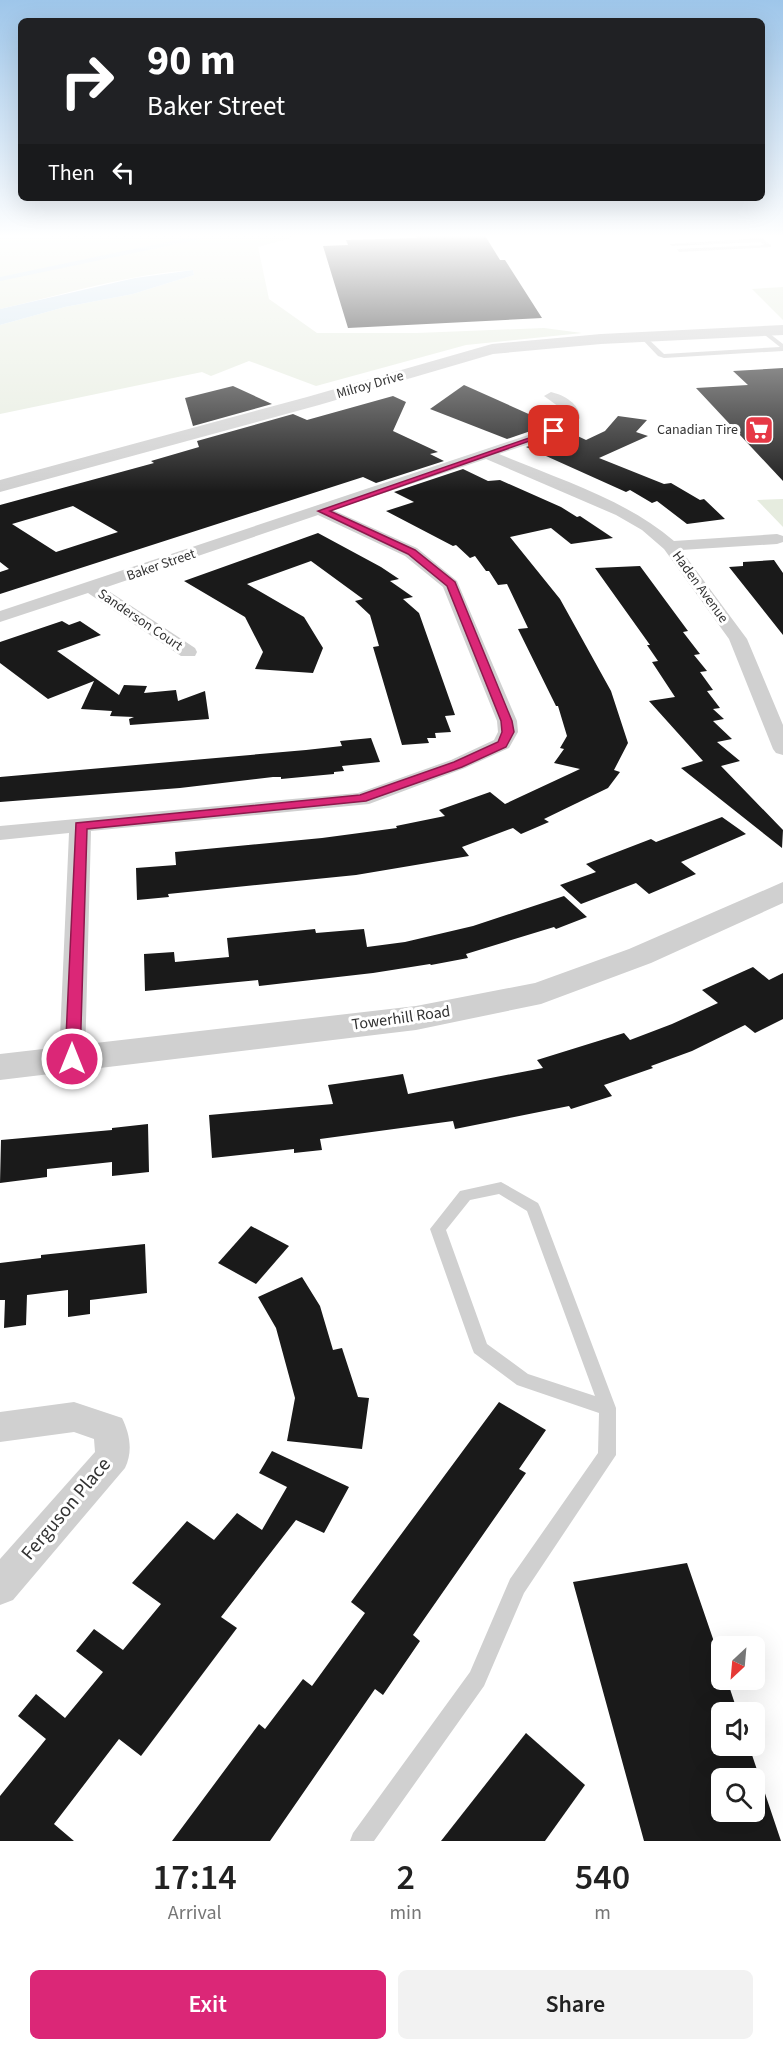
<!DOCTYPE html>
<html lang="en">
<head>
<meta charset="utf-8">
<style>
	body { margin:0; font-family:"Source Sans 3",sans-serif; background:#f2f2f2; color:#222; height:100vh; display:flex; flex-direction:column; font-size:22px; white-space:nowrap }
	* { box-sizing:border-box; margin:0 }
	p { font-size:20px; color:#767676 }
	.icon { flex:none; width:33px; height:33px; fill:none; stroke:currentColor; stroke-width:2; stroke-linecap:round; stroke-linejoin:round }
	.map { position:relative; height:1841px; overflow:hidden }
	.side { display:flex; flex-direction:column; background:#fff; flex:1 }
	.side>* { flex:none }
	.banner { position:absolute; left:18px; top:18px; width:747px; height:183px; border-radius:9px; box-shadow:0 6px 24px #0002; background:#202124; color:#fff; overflow:hidden }
	.needle { width:39px; rotate:206deg }
	.controls { position:absolute; left:711px; top:1636px; display:grid; gap:12px }
	.controls a { display:grid; place-items:center; width:54px; height:54px; border-radius:9px; background:#fff; box-shadow:0 6px 24px #0002; font-size:30px }
	.pin { position:absolute; display:grid; place-items:center; width:51px; height:51px; color:#fff; margin:-26px; border-radius:12px; box-shadow:0 3px 9px #0006 }
	.me { position:absolute; width:66px; margin:-33px; rotate:0deg; stroke-linejoin:round; filter:drop-shadow(0 0 4px #0008) }
	.turn { display:flex; align-items:center; gap:21px; height:126px; padding:0 30px; font-size:27px }
	.turn .icon { width:78px; height:78px; stroke-width:2.5 }
	.turn b { display:block; font-size:42px; line-height:51px }
	.then { display:flex; align-items:center; height:57px; padding:0 30px; background:#0003; gap:12px; font-size:22px }
	.eta { display:flex; justify-content:space-evenly; align-items:center; height:102px; text-align:center }
	.eta b { font-size:36px; font-weight:600; line-height:42px }
	.primary-button { display:flex; gap:12px; margin-top:auto; padding:12px 30px }
	.primary-button a { flex:1; height:69px; border-radius:9px; background:#db2777; color:#fff; font-size:24px; font-weight:600; line-height:69px; text-align:center }
	.primary-button a+a { background:#f2f2f2; color:#222 }
	.map>svg:first-child { display:block }
</style>
</head>
<body>
<div class="map">
<svg width="783" height="1841" viewBox="0 0 783 1841">
	<rect width="100%" height="100%" fill="#fff"/>
	<g fill="#e6ecdf">
		<path d="M107,234H307L258,247L269,299L317,333H417L544,328L582,333L466,345L316,386L249,361L211,376L202,372L0,414V325L65,307L133,294L194,275L193,270C128,274 63,295 0,309V238Z"/>
		<polygon points="783,287 783,320 752,289"/>
		<polygon points="783,499 783,527 757,500"/>
	</g>
	<polygon fill="#cfe2ee" points="193,270 194,275 133,294 65,307 0,325 0,309 135,278"/>
	<g fill="none" stroke-linecap="round" stroke-linejoin="round">
		<polyline stroke="#cfe2ee" stroke-width="4" points="0,279 215,234"/>
	</g>
	<g fill="#1a1a1a" fill-rule="evenodd">
		<polygon points="415,234 484,234 500,260 505,260 542,318 348,328 323,246 348,245 346,240 417,238"/>
		<polygon points="783,368 783,481 696,388 748,385 733,371"/>
		<polygon points="464,385 551,424 507,439 430,409"/>
		<polygon points="233,386 272,404 193,426 185,398"/>
		<path d="M393,396L406,402L393,431L438,452L430,454L444,461L376,483L363,477L0,594V572L9,569L0,562V505L154,463L151,461L199,447L197,441L293,414L307,420ZM73,506L118,532L56,552L12,524Z"/>
		<polygon points="618,416 647,420 636,432 648,436 599,458 664,484 671,483 700,500 704,499 725,519 687,524 657,501 652,503 630,490 626,492 526,447 560,436 567,431 586,440 605,431"/>
		<polygon points="463,469 488,481 500,480 561,507 577,517 580,516 613,538 571,544 551,528 510,537 560,599 611,691 628,743 614,770 620,772 608,788 544,819 549,822 521,834 513,828 462,847 469,856 356,875 168,894 169,897 137,900 136,868 176,865 175,852 322,838 397,828 396,826 445,816 439,810 490,792 505,804 580,769 554,763 564,749 560,748 567,736 558,706 556,706 518,629 528,628 507,584 498,585 489,571 486,571 475,556 470,558 456,545 453,546 386,511 414,502 394,492"/>
		<polygon points="318,533 381,567 399,579 390,581 413,597 403,599 419,613 455,715 445,716 451,732 435,733 436,738 427,738 429,743 402,745 373,647 379,646 370,615 355,601 363,599 311,561 247,584 304,617 323,648 313,673 255,669 263,652 245,617 184,581"/>
		<polygon points="774,560 783,573 783,635 729,567 743,566 743,562"/>
		<polygon points="640,566 688,631 683,632 700,654 694,655 707,671 700,672 713,690 707,691 720,708 713,709 724,719 713,721 732,739 717,742 740,761 721,766 783,830 782,848 681,768 703,761 649,701 675,697 652,662 658,661 647,645 650,645 595,568"/>
		<polygon points="62,621 69,625 80,621 101,635 57,651 119,695 124,685 147,686 144,693 176,690 178,701 205,691 209,719 130,725 129,719 134,717 110,716 112,711 81,709 94,681 48,699 0,663 0,642"/>
		<polygon points="371,738 380,762 342,766 344,771 334,772 334,774 281,779 281,777 273,777 180,788 0,802 0,777 306,750 342,746 340,741"/>
		<polygon points="722,817 746,834 681,862 696,874 649,894 636,883 581,904 560,885 596,872 586,864 651,839 656,842"/>
		<polygon points="564,896 587,917 556,929 554,927 466,954 468,958 431,965 430,964 373,973 259,986 258,980 145,991 144,954 174,952 175,962 229,957 227,938 315,929 316,933 364,929 367,947 405,942 473,926"/>
		<polygon points="753,967 769,980 783,973 783,1019 755,1033 745,1025 692,1051 651,1066 653,1068 604,1085 612,1096 571,1109 569,1106 455,1129 453,1121 320,1139 322,1150 294,1153 294,1149 212,1158 209,1115 333,1104 328,1085 384,1077 403,1074 408,1094 543,1068 537,1060 624,1033 630,1040 672,1024 718,1003 702,990"/>
		<polygon points="148,1124 149,1172 112,1176 112,1162 47,1169 47,1177 0,1183 1,1140 112,1130 112,1128"/>
		<polygon points="251,1226 289,1246 256,1284 218,1263"/>
		<polygon points="145,1244 147,1293 90,1300 90,1314 68,1317 68,1290 27,1295 26,1325 4,1328 5,1300 0,1300 0,1263 41,1258 41,1255"/>
		<polygon points="302,1277 320,1306 333,1350 342,1348 358,1397 369,1398 362,1449 287,1441 295,1398 276,1328 258,1297"/>
		<polygon points="499,1402 546,1430 519,1469 526,1473 413,1635 420,1641 383,1695 375,1689 270,1841 172,1841 259,1724 265,1729 303,1679 312,1686 365,1613 351,1602"/>
		<polygon points="272,1451 349,1487 324,1533 296,1520 221,1617 237,1628 141,1756 119,1739 54,1824 74,1841 0,1841 0,1796 46,1739 18,1716 36,1694 65,1718 103,1672 76,1651 94,1629 123,1650 161,1604 132,1583 187,1521 214,1540 237,1513 262,1530 287,1487 259,1473"/>
		<path d="M687,1563L722,1665V1680H727L738,1713H722V1746H749L781,1841H644L573,1582ZM722,1779H754V1812H722Z"/>
		<polygon points="526,1733 585,1785 545,1841 441,1841"/>
	</g>
	<g fill="none" stroke-linecap="round" stroke-linejoin="round">
		<g fill="#d0d0d0" fill-rule="evenodd">
			<polygon points="762,238 771,245 771,247 679,252 677,249 764,245 761,242 672,246 669,244"/>
			<polygon points="761,330 765,330 783,344 783,351 664,358 658,356 640,337 645,336 664,354 780,347 761,332"/>
			<path d="M501,1182L538,1203L540,1207L616,1408V1455L524,1593L484,1686L374,1841H350L353,1833L470,1672L510,1579L598,1453L599,1413L517,1385L474,1353L472,1348L430,1229L460,1191ZM499,1194L527,1211L595,1396L528,1374L487,1344L446,1230L470,1200Z"/>
		</g>
		<g fill="#d0d0d0" fill-rule="evenodd">
			<path d="M551,392C564,395 580,404 580,418L578,421L559,434L499,454C558,479 625,499 674,541L777,534L783,536V542L777,544L681,550L747,639L783,725V755L776,753L773,749L729,639L664,549L642,530L616,515L486,459L333,510L417,548L457,581L517,721L518,732L509,748L465,768L369,804L91,831L85,1059L81,1066L72,1068L63,1066L59,1059L69,833L0,840V826L358,793L451,760L494,740L498,732L497,721L443,587L405,556L318,515L104,588L195,648L197,652L195,656H181L88,593L0,622V611L549,428L566,417V412L544,396Z"/>
			<path d="M74,1402L122,1418C130,1434 133,1452 125,1468L13,1600L0,1605V1559L95,1452L94,1439L74,1432L0,1442V1412Z"/>
		</g>
		<g fill="#d0d0d0" fill-rule="evenodd">
			<polygon points="783,325 783,335 601,344 493,354 319,405 0,492 0,480 307,397 492,344 601,334"/>
			<polygon points="783,882 783,903 651,963 541,1004 416,1030 0,1080 0,1054 416,1006 535,983 629,949"/>
		</g>
	</g>
	<linearGradient id="sky" x2="0" y2="1"><stop stop-color="#9ec6ea"/><stop offset="0.48" stop-color="#fff"/><stop offset="1" stop-color="#fff" stop-opacity="0"/></linearGradient>
	<rect width="783" height="492" fill="url(#sky)"/>
	<polygon fill="#db2777" stroke="#8e194d" stroke-width="1.5" points="552,430 558,431 330,511 415,550 455,582 512,721 514,732 506,747 462,767 366,801 87,829 80,1059 78,1063 67,1063 65,1059 76,823 360,795 454,762 498,742 502,732 501,721 447,586 408,554 318,511"/>
	<defs>
		<g id="supermarket-square" transform="scale(1.5)"><rect x="-9" y="-9" width="18" height="18" rx="4" fill="#e63946" stroke="#fff"/><path d="M-6-5.5h2.5l.6 2H6L4.5 2H-2.5L-4.4-4H-6ZM-1.5 3.2a1.3 1.3 0 1 0 .1 0ZM3 3.2a1.3 1.3 0 1 0 .1 0Z" fill="#fff"/></g>
	</defs>
	<g fill-rule="evenodd">
		<use href="#supermarket-square" x="759" y="430"/>
	</g>
	<g text-anchor="middle" dominant-baseline="central" stroke-width="6" stroke-linejoin="round" paint-order="stroke">
		<g font-size="14" fill="#333" stroke="#fff">
			<text transform="translate(370 385) rotate(-16)">Milroy Drive</text>
			<text transform="translate(161 565) rotate(-19)">Baker Street</text>
			<text transform="translate(700 587) rotate(54)">Haden Avenue</text>
			<text transform="translate(140 620) rotate(34)">Sanderson Court</text>
		</g>
		<g font-size="14" fill="#333" stroke="#fff" text-anchor="end">
			<text x="738" y="430">Canadian Tire</text>
		</g>
		<g font-size="16" fill="#333" stroke="#fff">
			<text transform="translate(401 1018) rotate(-8)">Towerhill Road</text>
		</g>
		<g font-size="20" fill="#333" stroke="#fff">
			<text transform="translate(66 1509) rotate(-50)">Ferguson Place</text>
		</g>
	</g>
</svg>
<div class="controls">
<a><svg class="needle" viewBox="-14 -14 28 28"><path d="M0-13l5 13h-10z" fill="#e53935"/><path d="M0 13l5-13h-10z" fill="#767676"/></svg></a>
<a><svg class="icon" aria-label="sound" viewBox="0 0 24 24"><path d="M4 9h4l5-4v14l-5-4H4zM17 9q2 3 0 6"/></svg></a>
<a><svg class="icon" aria-label="search" viewBox="0 0 24 24"><circle cx="10" cy="10" r="6"/><path d="M15 15l6 6"/></svg></a>
</div>
<div class="pin" style="left:554px;top:431px;background:#d93025"><svg class="icon" aria-label="arrive" viewBox="0 0 24 24"><path d="M6 21V4h12l-3 4 3 4H6"/></svg></div>
<svg class="me" style="left:72px;top:1059px" viewBox="-20 -20 40 40"><circle r="17" fill="#db2777" stroke="#fff" stroke-width="3"/><path d="M0-11L8 9 0 5-8 9z" fill="#fff"/></svg>
<div class="banner">
<div class="turn"><svg class="icon" aria-label="right" viewBox="0 0 24 24"><path d="M7 20v-9h11M14 6l5 5-5 5"/></svg><div><b>90 m</b>Baker Street</div></div>
<div class="then">Then<svg class="icon" aria-label="left" viewBox="0 0 24 24"><path d="M17 20v-9H6M10 6l-5 5 5 5"/></svg></div>
</div>
</div>
<section class="side">
<div class="eta">
<div><b>17:14</b><p>Arrival</p></div>
<div><b>2</b><p>min</p></div>
<div><b>540</b><p>m</p></div>
</div>
<div class="primary-button"><a>Exit</a><a>Share</a></div>
</section>
</body>
</html>
